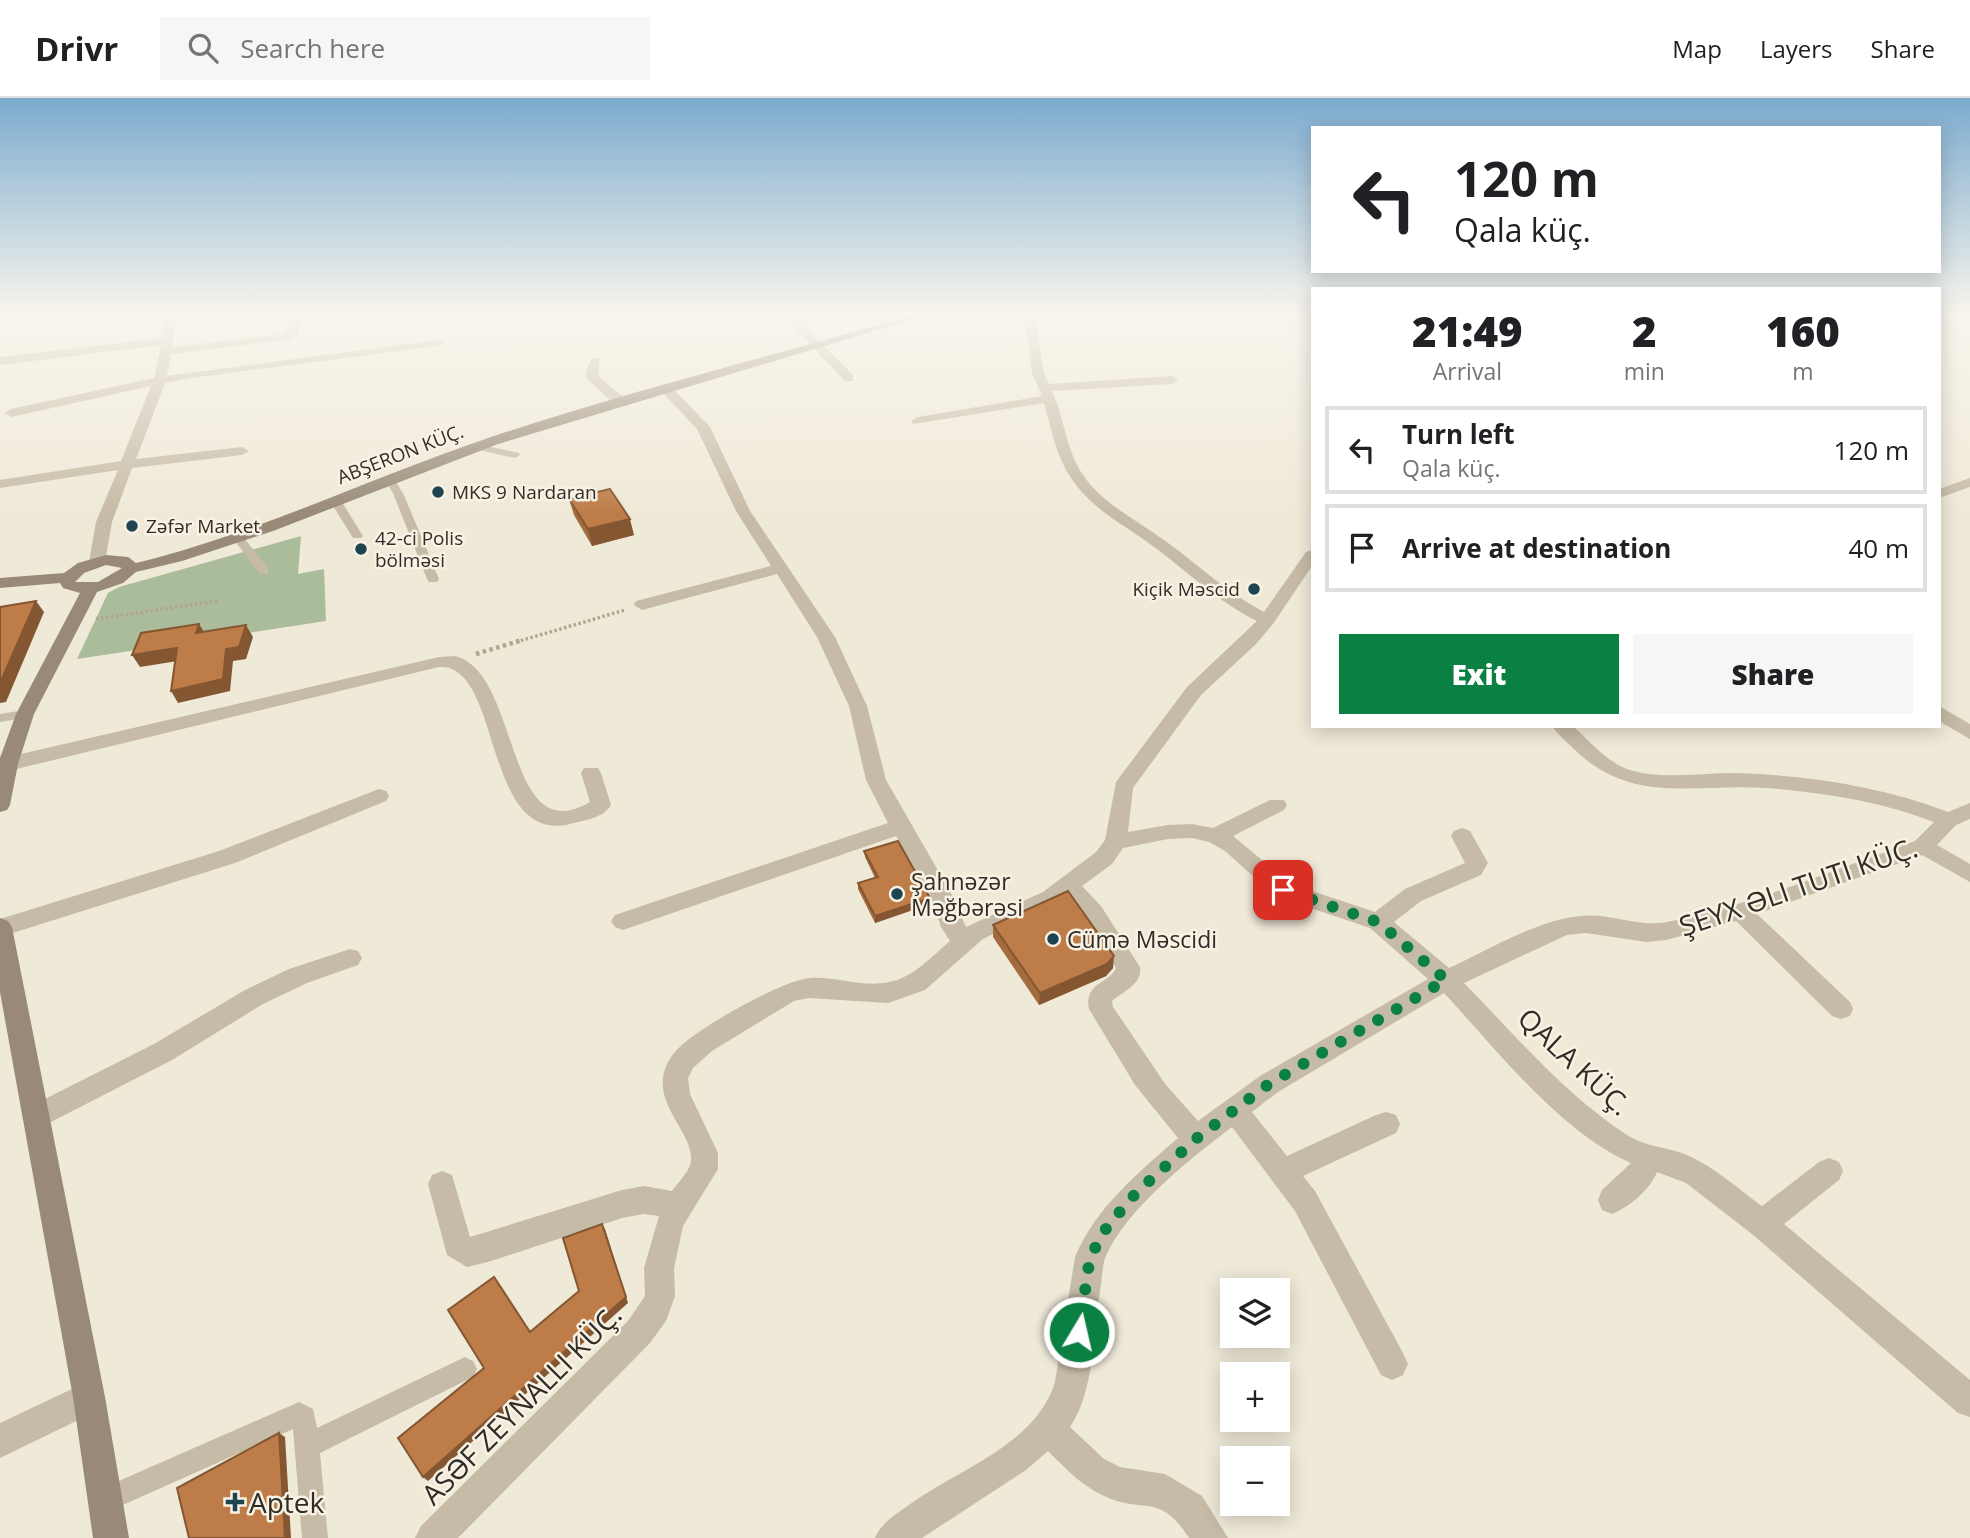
<!DOCTYPE html>
<html lang="en">
<head>
<meta charset="utf-8">
<style>
	body { margin:0; font-family:"Open Sans",sans-serif; background:#f6f6f6; color:#202124; height:100vh; display:flex; flex-direction:column; font-size:26px; white-space:nowrap }
	* { box-sizing:border-box; margin:0 }
	p { font-size:23px; color:#757577 }
	.icon { flex:none; width:38px; height:38px; fill:none; stroke:currentColor; stroke-width:2; stroke-linecap:round; stroke-linejoin:round }
	.map { position:relative; flex:1; overflow:hidden }
	.details { position:absolute; left:1311px; top:189px; width:630px; height:441px; display:flex; flex-direction:column; background:#fff; border-radius:0px; box-shadow:0 4px 18px #0003 }
	.details>* { flex:none }
	.banner { position:absolute; left:1311px; top:28px; width:630px; height:147px; border-radius:0px; box-shadow:0 4px 18px #0003; background:#fff; color:#202124; overflow:hidden }
	.controls { position:absolute; left:1220px; top:1180px; display:grid; gap:14px }
	.controls a { display:grid; place-items:center; width:70px; height:70px; border-radius:0px; background:#fff; box-shadow:0 4px 18px #0003; font-size:35px }
	.pin { position:absolute; display:grid; place-items:center; width:60px; height:60px; color:#fff; margin:-30px; border-radius:14px; box-shadow:0 4px 10px #0006 }
	.me { position:absolute; width:77px; margin:-38px; rotate:9deg; stroke-linejoin:round; filter:drop-shadow(0 0 5px #0008) }
	.turn { display:flex; align-items:center; gap:24px; height:147px; padding:0 28px; font-size:32px }
	.turn .icon { width:91px; height:91px; stroke-width:2.5 }
	.turn b { display:block; font-size:49px; line-height:60px }
	.eta { display:flex; justify-content:space-evenly; align-items:center; height:119px; text-align:center }
	.eta b { font-size:42px; font-weight:800; line-height:49px }
	.primary-button { display:flex; gap:14px; margin-top:auto; padding:14px 28px }
	.primary-button a { flex:1; height:80px; border-radius:0px; background:#0b8043; color:#fff; font-size:28px; font-weight:800; line-height:80px; text-align:center }
	.primary-button a+a { background:#f6f6f6; color:#202124 }
	ul { padding:0; list-style:none }
	li { display:flex; align-items:center; gap:21px; height:88px; margin:0 14px 10px; padding:0 14px; border:4px solid #e0e0e0; border-radius:0px }
	li div { flex:1 }
	li b { display:block; font-size:26px }
	li em { font-style:normal }
	header { display:flex; align-items:center; gap:42px; box-sizing:border-box; height:98px; padding:0 35px; background:#fff; border-bottom:2px solid #e0e0e0 }
	header strong { font-size:33px }
	nav { display:flex; gap:38px; margin-inline-start:auto; font-size:24px }
	.search { width:490px; height:63px; background:#f6f6f6; display:flex; align-items:center; gap:18px; box-sizing:border-box; padding:0 24px; border-radius:0px; color:#757577; font-size:26px }
	.map>svg:first-child { display:block }
</style>
</head>
<body>
<header>
<strong>Drivr</strong>
<div class="search"><svg class="icon" aria-label="search" viewBox="0 0 24 24"><circle cx="10" cy="10" r="6"/><path d="M15 15l6 6"/></svg>Search here</div>
<nav><a>Map</a><a>Layers</a><a>Share</a></nav>
</header>
<div class="map">
<svg width="1970" height="1440" viewBox="0 0 1970 1440">
	<rect width="100%" height="100%" fill="#efe9d8"/>
	<polygon fill="#aabc9a" points="301,438 298,476 324,471 326,523 77,561 108,495 119,489"/>
	<g fill="none" stroke-linecap="round" stroke-linejoin="round">
		<g stroke="#b1a590" stroke-width="3.5" stroke-dasharray="2.5 2.5" stroke-linecap="butt">
			<polyline points="96,521 218,503"/>
			<polyline points="516,544 625,512"/>
		</g>
		<polyline stroke="#b1a590" stroke-width="4.5" stroke-dasharray="3.5 3.5" stroke-linecap="butt" points="476,556 522,542"/>
		<g fill="#c6bba6" fill-rule="evenodd">
			<polygon points="478,346 519,355 520,357 515,360 474,351 473,349"/>
			<polygon points="386,381 394,381 403,395 439,481 437,484 429,484 427,481 393,395 385,383"/>
			<polygon points="332,401 340,401 363,438 361,440 353,440 330,403"/>
			<polygon points="239,438 243,439 268,470 268,476 260,476 235,443 235,439"/>
			<polygon points="25,612 32,616 30,619 0,624 0,616"/>
			<polygon points="465,1259 473,1263 477,1271 473,1279 320,1355 328,1440 302,1440 293,1331 105,1415 96,1411 92,1402 96,1393 299,1304 313,1311 317,1330"/>
		</g>
		<g fill="#c6bba6" fill-rule="evenodd">
			<polygon points="168,215 178,215 172,249 285,236 292,215 302,215 298,236 292,241 171,256 167,278 438,242 444,245 438,248 191,280 165,285 136,361 242,349 249,353 242,357 132,370 112,424 105,464 97,469 91,467 89,464 96,424 118,372 0,390 0,382 121,363 151,288 11,319 5,315 11,311 154,280 161,247 0,267 0,259 162,240"/>
			<polygon points="780,215 791,215 853,277 853,283 845,283"/>
			<path d="M1024,215H1034L1044,275L1049,286L1172,278L1178,282L1172,286L1052,293C1064,319 1066,350 1081,374C1102,407 1138,422 1168,445C1200,468 1229,496 1264,514L1306,454L1312,452V468L1273,526L1255,547L1201,597L1133,690L1128,734L1168,727L1192,726L1213,730L1270,702H1284L1287,707L1284,712L1233,738L1291,786L1375,814L1405,791L1465,765L1451,738L1454,733L1462,730L1470,733L1488,765L1481,777L1421,803L1394,824L1449,870C1488,852 1539,821 1582,818C1611,815 1638,830 1667,824C1744,809 1818,778 1891,752L1915,743L1934,724C1880,703 1824,695 1767,690C1694,685 1632,708 1574,651C1567,644 1558,637 1552,628H1573C1589,643 1606,663 1627,671C1662,683 1703,674 1739,675C1810,678 1881,688 1948,714L1970,705V721L1956,727L1937,747L1970,766V784L1922,757L1757,816L1850,904L1853,911L1850,918L1841,921L1832,918L1736,823L1666,842L1646,844L1586,835L1567,837L1464,885C1515,937 1565,997 1627,1037C1645,1049 1668,1049 1687,1057C1715,1069 1738,1091 1762,1108L1819,1064L1829,1060L1839,1064L1843,1073L1839,1082L1784,1126L1970,1282V1319L1958,1315L1752,1136L1686,1085L1657,1074C1650,1092 1629,1109 1612,1116L1602,1112L1598,1102L1602,1092L1631,1065C1561,1035 1496,951 1444,895L1278,994L1252,1014L1287,1058L1376,1017L1386,1014L1396,1017L1400,1026L1396,1035L1303,1078L1315,1093L1403,1255L1408,1266L1403,1277L1392,1282L1381,1277L1295,1113L1232,1029C1190,1061 1126,1111 1105,1160C1102,1170 1102,1182 1100,1192C1094,1232 1094,1295 1070,1329L1104,1361L1120,1369L1165,1376L1202,1398L1228,1440H1189C1159,1393 1144,1417 1104,1398C1081,1387 1066,1371 1048,1353L1026,1372L922,1440H875C882,1424 895,1417 909,1407C958,1371 1036,1347 1055,1284L1075,1159C1096,1109 1138,1075 1178,1040L1135,987L1089,911C1084,884 1108,887 1116,870L1085,820L1066,800L983,841L925,892L888,905L809,900L794,903L712,953L693,970L688,980L690,996L718,1055V1071L683,1128L674,1170L675,1198L666,1223L650,1245L458,1440H415L421,1428L628,1223L645,1198L644,1170L659,1118L644,1116L622,1120L488,1164L467,1169L447,1157L428,1086L432,1077L442,1073L452,1077L470,1139L622,1092L644,1088L672,1093C677,1086 687,1076 690,1067C700,1035 637,1000 675,954C693,932 782,882 810,880C835,878 864,890 889,884C913,880 932,858 950,843L941,829L930,797L896,738L623,832L615,829L611,823L615,817L888,725L866,682L849,608L817,539L777,476L642,512L634,507L636,503L771,468L736,413L697,331L663,295V289H671L710,329L750,413L835,539L867,608L886,682L952,797L966,829L1043,794L1096,754L1105,742L1116,684L1187,589L1257,523C1220,505 1190,476 1157,451C1127,428 1093,413 1071,380C1056,358 1051,330 1044,305L913,326L911,323L918,319L1042,298L1032,275ZM1192,740L1209,744L1225,753L1275,798L1370,830L1428,881L1260,978L1198,1023L1166,987L1113,909L1112,903C1122,894 1143,886 1140,869L1101,808L1082,788L1112,766L1123,750L1168,741Z"/>
			<polygon points="1951,215 1970,216 1970,222 1952,217"/>
			<polygon points="592,260 600,260 598,278 627,302 627,308 617,308 589,283 585,275"/>
			<polygon points="1970,380 1970,389 1939,400 1939,391"/>
			<path d="M455,558C521,574 504,755 590,704L581,675L584,670H598L601,675L611,707C604,719 587,722 574,725C481,753 504,565 439,569L8,673L0,669L1,661L8,659L439,559Z"/>
			<polygon points="1939,608 1970,626 1970,641 1939,623"/>
			<polygon points="379,691 386,693 389,698 386,703 235,765 0,839 0,821 219,753"/>
			<polygon points="350,851 358,853 362,860 358,867 307,885 263,906 172,962 47,1026 37,1030 27,1026 24,1018 27,1010 154,946 245,892 289,871"/>
			<polygon points="89,1283 101,1287 105,1299 101,1311 0,1360 0,1325"/>
		</g>
		<g fill="#998a77" fill-rule="evenodd">
			<path d="M919,215H934L498,346L273,433L182,463L136,474L123,485L97,494L34,616L18,666L10,707L7,712L0,714V660L16,616L80,495L63,490L60,485L0,490V480L64,475L78,465L106,457L128,459L136,465C259,435 372,379 491,339C632,292 777,257 919,215ZM106,467L122,470L98,484H75L84,475Z"/>
			<polygon points="0,820 8,823 12,829 105,1299 129,1440 93,1440 73,1299 0,894"/>
		</g>
	</g>
	<g fill="#a36b3e">
		<polygon points="569,401 634,437 592,448 574,417"/>
		<polygon points="864,753 930,800 930,806 875,825 858,791 858,785 875,780 865,759"/>
		<polygon points="993,827 1113,870 1106,878 1039,907 993,839"/>
	</g>
	<g fill="#845732">
		<polygon points="630,421 634,437 592,448 588,431"/>
		<polygon points="36,503 44,514 6,604 0,605 0,585"/>
		<polygon points="199,526 206,537 196,535"/>
		<polygon points="246,527 253,539 246,561 233,563 230,593 178,605 171,593 226,551"/>
		<polygon points="177,550 184,562 140,569 132,557"/>
		<polygon points="930,800 930,806 875,825 875,818"/>
		<polygon points="1114,858 1113,870 1106,878 1039,907 1040,895"/>
		<polygon points="602,1126 605,1131 628,1205 428,1383 423,1379 626,1199"/>
		<polygon points="279,1335 285,1339 291,1440 285,1440"/>
	</g>
	<g fill="#bd7c48" stroke="#845732" stroke-width="2">
		<polygon points="610,391 630,421 588,431 569,401"/>
		<polygon points="36,503 0,585 0,509"/>
		<polygon points="199,526 196,535 246,527 239,549 226,551 223,581 171,593 177,550 132,557 141,535"/>
		<polygon points="898,743 930,800 875,818 858,785 878,779 864,753"/>
		<polygon points="1068,793 1114,858 1107,866 1040,895 993,827"/>
		<polygon points="602,1126 626,1199 423,1379 398,1340 484,1270 448,1212 494,1179 530,1234 579,1193 563,1140"/>
		<polygon points="279,1335 285,1440 189,1440 177,1390"/>
	</g>
	<linearGradient id="sky" x2="0" y2="1"><stop stop-color="#7cabcf"/><stop offset="0.52" stop-color="#f8f5ed"/><stop offset="1" stop-color="#f8f5ed" stop-opacity="0"/></linearGradient>
	<rect width="1970" height="416" fill="url(#sky)"/>
	<g fill="none" stroke-linecap="round" stroke-linejoin="round">
		<polyline stroke="#0b8043" stroke-width="12" stroke-dasharray="0 21.6" points="1079,1234 1090,1159 1107,1129 1136,1095 1197,1040 1269,986 1446,882 1378,824 1283,792"/>
	</g>
	<g fill="#1f4350" stroke="#f7f2e4" stroke-width="2.5">
		<circle cx="438" cy="394" r="7"/>
		<circle cx="132" cy="428" r="7"/>
		<circle cx="361" cy="451" r="7"/>
		<circle cx="1254" cy="491" r="7"/>
		<circle cx="897" cy="796" r="7"/>
		<circle cx="1053" cy="841" r="7"/>
		<path d="M231.5 1393.5h7v7h7v7h-7v7h-7v-7h-7v-7h7z"/>
	</g>
	<g text-anchor="middle" dominant-baseline="central" stroke-width="5" stroke-linejoin="round" paint-order="stroke">
		<g font-size="19" fill="#322c26" stroke="#f7f2e4">
			<text transform="translate(400 356) rotate(-21)">ABŞERON KÜÇ.</text>
		</g>
		<g font-size="19" fill="#322c26" stroke="#f7f2e4" text-anchor="start">
			<text x="452" y="394">MKS 9 Nardaran</text>
			<text x="146" y="428">Zəfər Market</text>
			<text x="375" y="440">42-ci Polis<tspan x="375" dy="22">bölməsi</tspan></text>
			<text x="1240" y="491" text-anchor="end">Kiçik Məscid</text>
		</g>
		<g font-size="23" fill="#322c26" stroke="#f7f2e4" text-anchor="start">
			<text x="911" y="783">Şahnəzər<tspan x="911" dy="26">Məğbərəsi</tspan></text>
			<text x="1067" y="841">Cümə Məscidi</text>
		</g>
		<g font-size="28" fill="#322c26" stroke="#f7f2e4">
			<text transform="translate(1798 788) rotate(-19)">ŞEYX ƏLI TUTI KÜÇ.</text>
			<text transform="translate(1575 963) rotate(43)">QALA KÜÇ.</text>
			<text transform="translate(521 1306) rotate(-45)">ASƏF ZEYNALLI KÜÇ.</text>
		</g>
		<g font-size="28" fill="#322c26" stroke="#f7f2e4" text-anchor="start">
			<text x="249" y="1404">Aptek</text>
		</g>
	</g>
</svg>
<div class="controls">
<a><svg class="icon" aria-label="layers" viewBox="0 0 24 24"><path d="M12 4l9 5-9 5-9-5zM3 14l9 5 9-5"/></svg></a>
<a>+</a>
<a>−</a>
</div>
<div class="pin" style="left:1283px;top:792px;background:#d93025"><svg class="icon" aria-label="arrive" viewBox="0 0 24 24"><path d="M6 21V4h12l-3 4 3 4H6"/></svg></div>
<svg class="me" style="left:1079px;top:1234px" viewBox="-20 -20 40 40"><circle r="17" fill="#0b8043" stroke="#fff" stroke-width="3"/><path d="M0-11L8 9 0 5-8 9z" fill="#fff"/></svg>
<div class="banner">
<div class="turn"><svg class="icon" aria-label="left" viewBox="0 0 24 24"><path d="M17 20v-9H6M10 6l-5 5 5 5"/></svg><div><b>120 m</b>Qala küç.</div></div>
</div>
<section class="details">
<div class="eta">
<div><b>21:49</b><p>Arrival</p></div>
<div><b>2</b><p>min</p></div>
<div><b>160</b><p>m</p></div>
</div>
<ul>
<li><svg class="icon" aria-label="left" viewBox="0 0 24 24"><path d="M17 20v-9H6M10 6l-5 5 5 5"/></svg><div><b>Turn left</b><p>Qala küç.</p></div><em>120 m</em></li>
<li><svg class="icon" aria-label="arrive" viewBox="0 0 24 24"><path d="M6 21V4h12l-3 4 3 4H6"/></svg><div><b>Arrive at destination</b></div><em>40 m</em></li>
</ul>
<div class="primary-button"><a>Exit</a><a>Share</a></div>
</section>
</div>
</body>
</html>
